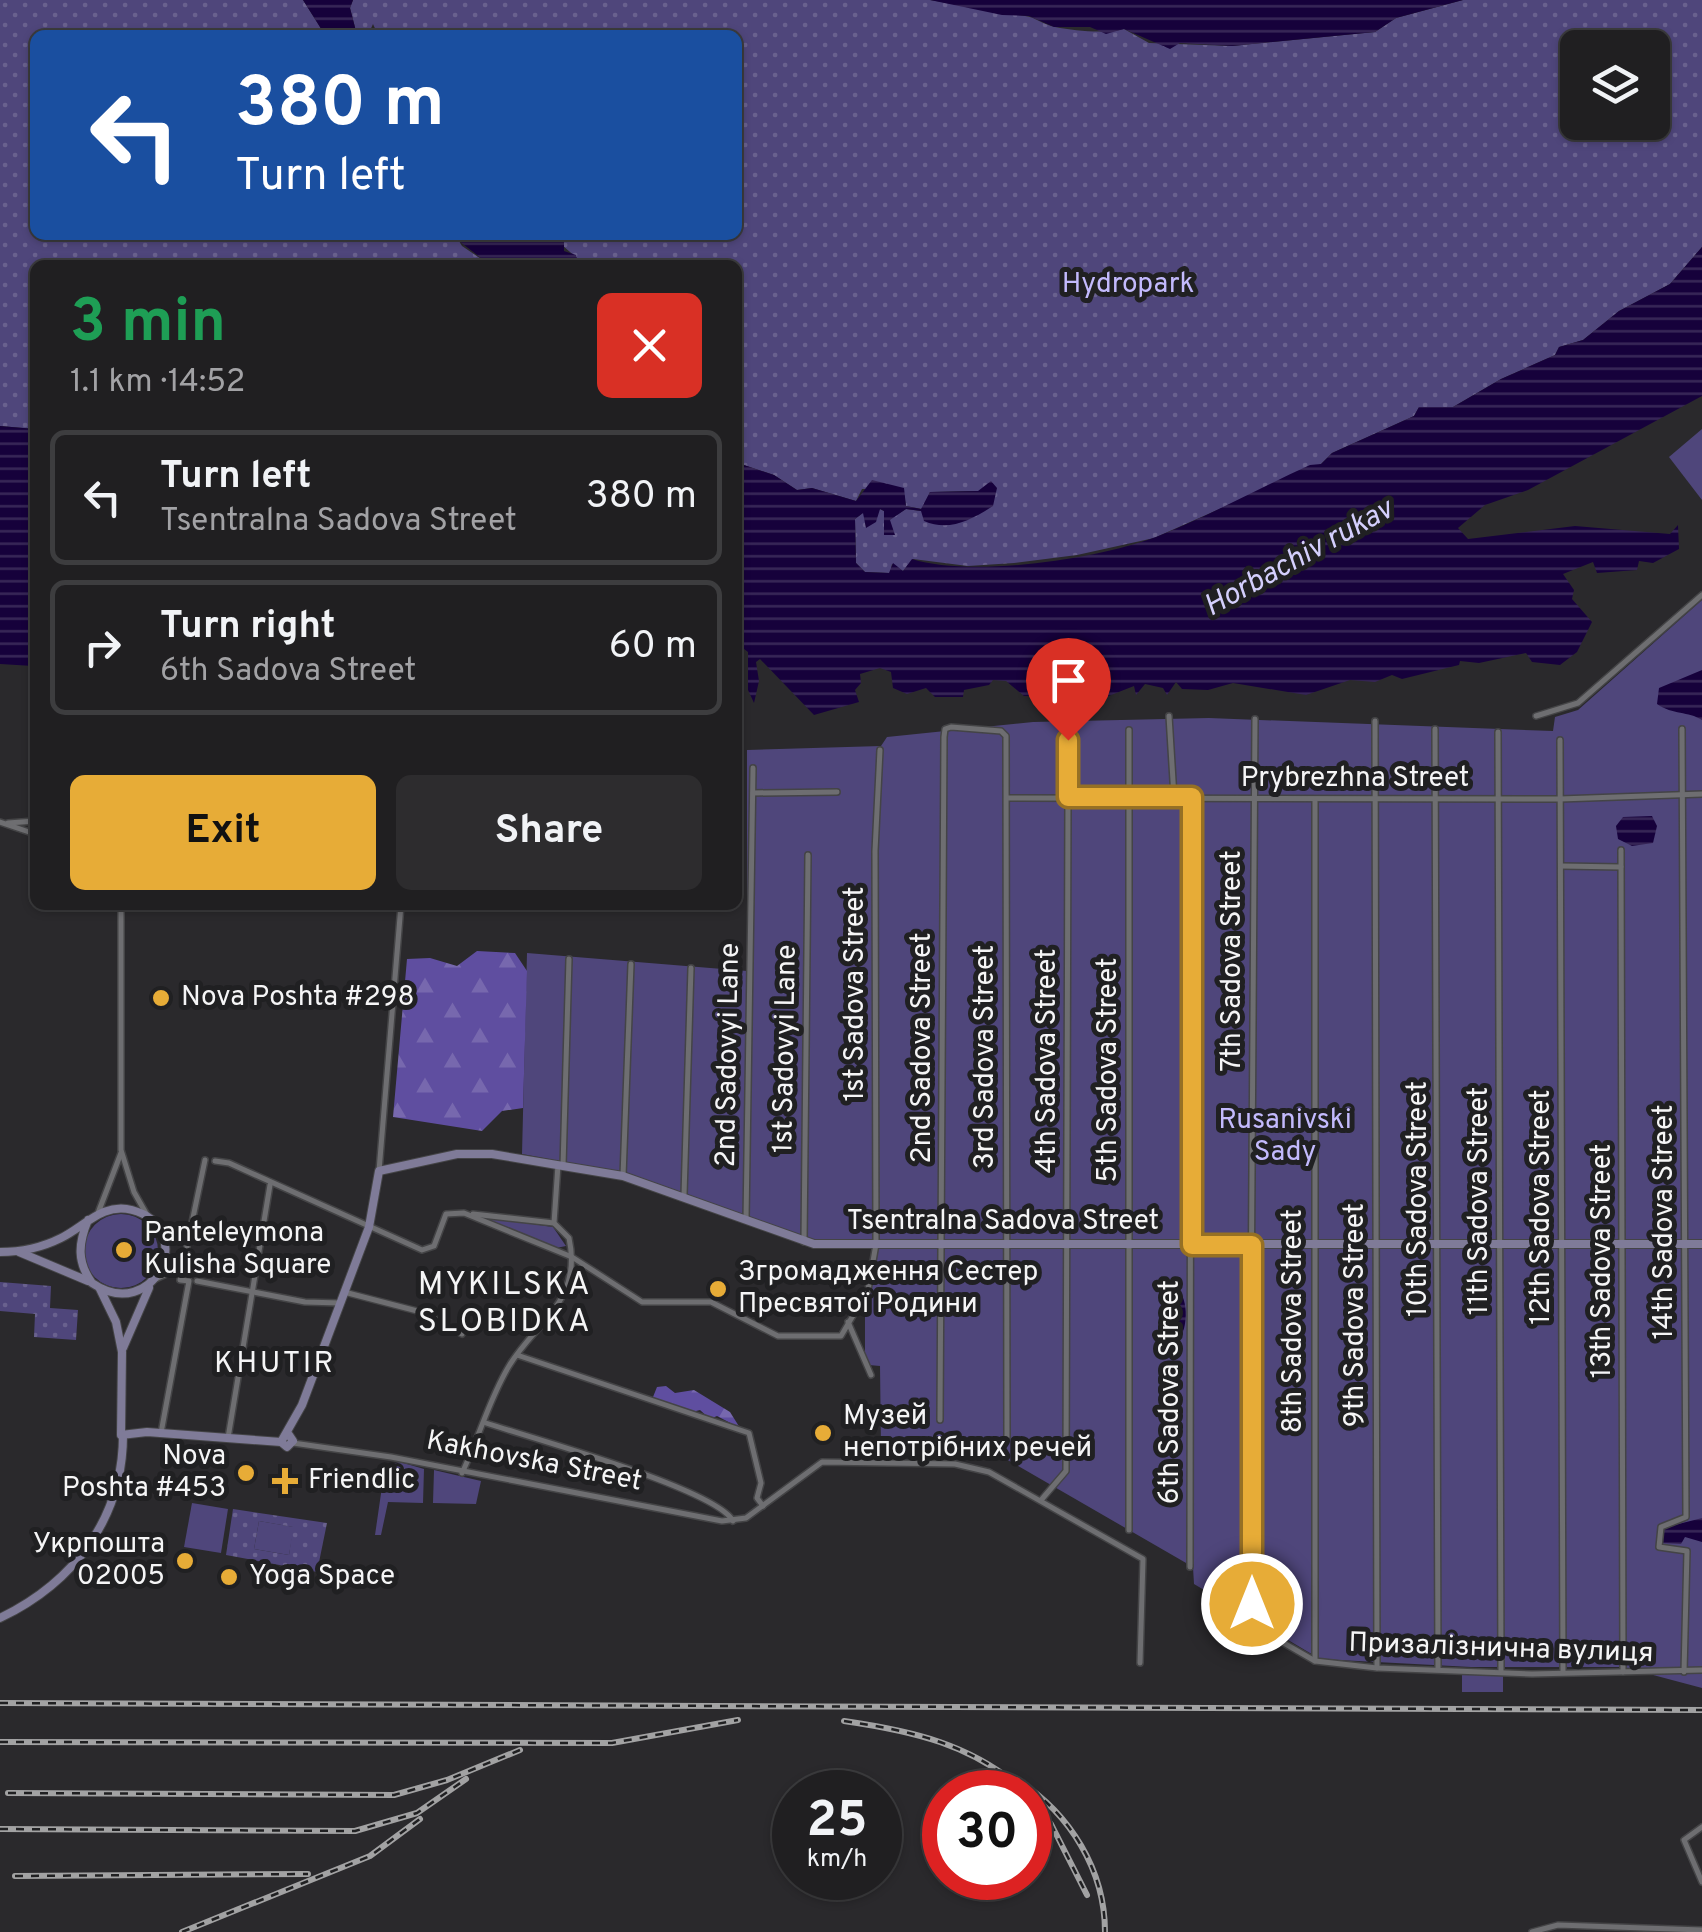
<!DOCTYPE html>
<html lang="en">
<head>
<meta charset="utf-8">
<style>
	body { margin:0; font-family:Overpass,sans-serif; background:#2d2c2e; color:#f1f3f6; height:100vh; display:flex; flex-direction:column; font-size:38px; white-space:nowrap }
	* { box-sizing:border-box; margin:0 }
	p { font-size:32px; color:#a2a2a5 }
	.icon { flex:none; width:55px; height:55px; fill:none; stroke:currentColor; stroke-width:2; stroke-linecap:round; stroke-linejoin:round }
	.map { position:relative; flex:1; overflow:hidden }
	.panel { position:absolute; left:30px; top:260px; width:712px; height:650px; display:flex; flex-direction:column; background:#201f21; border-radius:15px; box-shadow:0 2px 8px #0004,0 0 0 2px #3d3d3f }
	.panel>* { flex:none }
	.banner { position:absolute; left:30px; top:30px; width:712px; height:210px; border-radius:15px; box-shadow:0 2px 8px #0004,0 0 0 2px #3d3d3f; background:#1a4fa0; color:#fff; overflow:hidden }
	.controls { position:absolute; left:1560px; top:30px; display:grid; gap:20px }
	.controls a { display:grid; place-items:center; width:110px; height:110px; border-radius:15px; background:#201f21; box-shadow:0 2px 8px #0004,0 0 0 2px #3d3d3f; font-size:50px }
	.speed { position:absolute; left:772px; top:1770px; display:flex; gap:20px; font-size:50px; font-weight:700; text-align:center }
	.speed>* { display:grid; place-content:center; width:130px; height:130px; border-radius:50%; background:#201f21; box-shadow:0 2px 8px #0004,0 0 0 2px #3d3d3f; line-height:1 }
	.speed small { font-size:25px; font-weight:400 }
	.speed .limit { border:15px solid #d22; background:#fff; color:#111 }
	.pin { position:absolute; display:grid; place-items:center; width:85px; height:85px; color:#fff; margin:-102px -42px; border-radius:50% 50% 50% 0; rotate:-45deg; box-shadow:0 0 10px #0007 }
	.pin .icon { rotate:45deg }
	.me { position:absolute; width:110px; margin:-55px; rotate:0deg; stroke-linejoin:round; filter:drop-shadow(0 0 8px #0008) }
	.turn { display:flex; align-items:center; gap:35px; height:210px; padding:0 40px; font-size:45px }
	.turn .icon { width:130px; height:130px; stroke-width:2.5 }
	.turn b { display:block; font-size:70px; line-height:85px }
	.round { display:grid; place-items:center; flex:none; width:105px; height:105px; border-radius:15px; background:#2d2c2e }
	.headline { display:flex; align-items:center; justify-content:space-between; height:170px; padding:0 40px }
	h1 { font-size:60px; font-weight:700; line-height:75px; color:#1e9e55 }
	.action { display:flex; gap:20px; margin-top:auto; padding:20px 40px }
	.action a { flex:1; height:115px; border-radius:15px; background:#e7ac37; color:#111; font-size:40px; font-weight:700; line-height:115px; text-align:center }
	.action a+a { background:#2d2c2e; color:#f1f3f6 }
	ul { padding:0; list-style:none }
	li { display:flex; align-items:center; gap:30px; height:135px; margin:0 20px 15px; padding:0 20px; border:5px solid #3d3d3f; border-radius:15px }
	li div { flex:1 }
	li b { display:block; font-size:38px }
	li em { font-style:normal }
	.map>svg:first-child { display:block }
</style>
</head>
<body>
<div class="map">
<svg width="1702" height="1932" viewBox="0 0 1702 1932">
	<defs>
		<pattern id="forest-firs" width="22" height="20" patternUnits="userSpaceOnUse" patternTransform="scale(2.5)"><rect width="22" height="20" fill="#5f4ea0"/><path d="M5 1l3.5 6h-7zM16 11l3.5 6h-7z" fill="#7768ae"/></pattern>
		<pattern id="park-dots" width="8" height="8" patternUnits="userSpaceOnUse" patternTransform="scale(2.5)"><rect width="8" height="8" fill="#4f467b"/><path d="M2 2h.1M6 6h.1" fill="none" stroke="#69618e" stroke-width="1.8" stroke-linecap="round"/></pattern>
		<pattern id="water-rules" width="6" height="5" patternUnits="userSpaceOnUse" patternTransform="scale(2.5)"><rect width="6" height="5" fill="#16013b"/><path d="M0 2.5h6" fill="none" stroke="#382758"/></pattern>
	</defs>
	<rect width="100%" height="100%" fill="#2a292c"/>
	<g fill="#4f467b">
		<polygon points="1702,429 1702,500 1669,457"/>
		<polygon points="1702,600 1702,1688 1623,1667 1471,1667 1320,1659 1194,1584 1193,1567 987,1448 881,1450 880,1366 869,1365 865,1359 865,1306 875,1277 877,1239 807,1240 623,1173 522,1154 527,953 747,971 747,750 881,746 887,737 1033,722 1209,718 1553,731 1555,717 1578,710"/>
		<circle cx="121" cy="1251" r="37"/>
		<polygon points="478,1216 553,1227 566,1246 556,1248"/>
		<polygon points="400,1462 424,1469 423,1503 388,1502 381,1535 375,1535 385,1466"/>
		<polygon points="434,1470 481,1481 476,1504 433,1503"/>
		<polygon points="192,1503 228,1509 221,1553 184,1547"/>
		<polygon points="259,1521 294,1527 289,1555 254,1549"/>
		<rect x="1462" y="1675" width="41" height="17"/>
	</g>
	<g fill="url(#forest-firs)">
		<polygon points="477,951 515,953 527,971 523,1108 502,1111 482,1131 393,1117 407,959 430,958 457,966"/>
		<polygon points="666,1386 675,1393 694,1390 730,1412 740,1428 717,1416 710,1419 700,1410 692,1412 657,1401 653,1397 657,1387"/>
	</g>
	<g fill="url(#park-dots)" fill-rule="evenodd">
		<polygon points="0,0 303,0 325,35 35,35 35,235 471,235 459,241 462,246 490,265 35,265 35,429 0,426"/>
		<path d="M353,0H930C962,5 993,12 1025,16C1035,17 1044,25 1055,27C1076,31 1104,34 1124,29L1149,43L1232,46L1375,32L1396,18L1463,0H1702V247L1670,284L1619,311L1583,340L1559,347L1555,355L1501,379L1453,407H1419L1414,416L1332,453L1321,464L1154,538L1077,555L1014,563L968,566L913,559L903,571L892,564L890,573L865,572L856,563L855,519L864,512L866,527L880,509L884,511L885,535L890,519L906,509L921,511L978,491L930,492L922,509L906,506L903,488L862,489L856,501L812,488L797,490L774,475L738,463V265H585L562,245L564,235H738V35H378L373,24L368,35H357L350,8ZM1578,48H1652V122H1578Z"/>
		<polygon points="0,1282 51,1286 50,1308 78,1310 76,1340 34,1337 35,1314 0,1311"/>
		<path d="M233,1509L327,1523L317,1572L226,1555ZM259,1521L293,1527L289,1555L254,1549Z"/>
	</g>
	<g fill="url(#water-rules)">
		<polygon points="303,0 353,0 350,8 357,35 325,35"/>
		<polygon points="930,0 1463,0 1396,18 1375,32 1232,46 1180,43 1170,49 1124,29 1106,34 1090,27 1054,27 1029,16 1002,15"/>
		<polygon points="471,235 564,235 564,251 576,255 578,263 593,265 490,265 459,241"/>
		<path d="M1702,247V396L1528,490L1485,505L1458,528L1468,539L1575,526L1670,534L1678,525L1679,549L1653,563L1639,561L1637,570L1597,573L1593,562L1563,574L1574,590L1572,599L1592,622L1577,652L1560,665L1532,662L1526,653L1479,663L1460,661L1459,665L1402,679L1392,675L1375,682L1350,680L1306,695L1233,683L1208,690L1182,689L1176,682L1167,695L1163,688L1145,684L1136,695L1134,686L1106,697L1089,689L1079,699L1059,701L1056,696H1024L1006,681L993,680L989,685L964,690L963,697H935L926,688L907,694L893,688L891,672L880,668L860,674L861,683L855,690L859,702L814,715L760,659L756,662L759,681L754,703L748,690V652L744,649L738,654V463L774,475L797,490L812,488L856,501L872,480L904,488L906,506L921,509L930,492L978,491L991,481L997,488L993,506C971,520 949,532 924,521L921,511L906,509L890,520L895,535H884V511L880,509L876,522L866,528L863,513L855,519L856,563L865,572L889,573L893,563L903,571L912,559C971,578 1098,559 1156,537C1209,516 1259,488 1310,465L1321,464L1332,453L1414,416L1419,407H1453L1501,379L1555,355L1559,347L1583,340L1619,311L1670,284Z"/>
		<polygon points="0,426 35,429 33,666 0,664"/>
		<path d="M1702,670V720C1688,711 1673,715 1657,704L1659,688Z"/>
		<polygon points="1652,816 1657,826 1653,843 1632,846 1618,839 1616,826 1623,817"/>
		<path d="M1179,1290C1190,1305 1187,1335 1174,1347L1166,1339L1164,1312L1169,1295Z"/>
		<polygon points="1702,1518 1702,1542 1685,1537 1681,1544 1660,1543 1663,1528"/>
	</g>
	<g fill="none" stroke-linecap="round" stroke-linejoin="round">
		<g stroke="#444446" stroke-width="8">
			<g id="street">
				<polyline points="1169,716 1174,797"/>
				<polyline points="1536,716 1578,703 1702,595"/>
				<polyline points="1255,719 1249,1623 1315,1661 1377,1668 1532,1674 1702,1670"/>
				<polyline points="1375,721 1377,1668"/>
				<polyline points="1435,729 1438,1669"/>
				<polyline points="1682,729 1686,1517 1661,1527 1659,1547 1687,1551 1684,1672"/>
				<polyline points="1129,730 1129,1530"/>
				<polyline points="1498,732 1501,1671"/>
				<polyline points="1560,740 1563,1672"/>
				<polyline points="753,793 837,792"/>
				<polyline points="1007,798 1560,799 1702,794"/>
				<polyline points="1315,801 1315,1661"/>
				<polyline points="0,822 35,834"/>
				<polyline points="8,823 35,821"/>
				<polyline points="1621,850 1623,1672"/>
				<polyline points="1561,866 1621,867"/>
				<polyline points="121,905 121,1150 134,1192 147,1215"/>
				<polyline points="215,1161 229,1163 422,1250 434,1246 446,1214 464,1213 572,1257 642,1302 711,1302 778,1336 841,1336 868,1290 876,1244 875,851 880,750"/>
				<polyline points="563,1166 569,959"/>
				<polyline points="379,1171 401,905"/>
				<polyline points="623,1176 631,964"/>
				<polyline points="684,1195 691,968"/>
				<polyline points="98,1213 121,1153"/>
				<polyline points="473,1214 554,1223"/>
				<polyline points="746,1220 753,768"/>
				<polyline points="163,1231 188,1241"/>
				<polyline points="804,1242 808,855"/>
				<polyline points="156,1279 183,1266"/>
				<polyline points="197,1281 305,1302 340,1303"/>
				<polyline points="344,1292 425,1313 462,1334"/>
				<polyline points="848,1322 871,1375"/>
				<polyline points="517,1355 749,1433 761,1483 757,1498 763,1506"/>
				<polyline points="940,1420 944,737 945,729 951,727 1001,731 1006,736 1007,1437"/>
				<path d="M486,1423C531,1438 716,1489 733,1521"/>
				<polyline points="161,1433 189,1281 180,1280 205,1160"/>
				<polyline points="228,1438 270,1185"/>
				<polyline points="293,1443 391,1457 722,1521 746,1518 822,1462 955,1464 989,1472 1143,1559 1140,1663"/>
				<path d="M462,1473C479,1438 489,1399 509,1366C535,1322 583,1302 569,1238L554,1223L558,1165"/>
				<polyline points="1042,1499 1066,1471 1068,797 1067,740 1062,735"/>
				<polyline points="1190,1567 1191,797"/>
				<polyline points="1702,1827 1684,1840 1702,1882"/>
				<polyline points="1532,1932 1558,1925 1702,1930"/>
			</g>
		</g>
		<g stroke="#444446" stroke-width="10">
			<g id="secondary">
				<path d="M0,1252C22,1252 41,1248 61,1238C84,1227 103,1202 132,1210C199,1228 154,1325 92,1283C77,1262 78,1244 88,1220"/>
				<polyline points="19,1252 88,1281"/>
				<polyline points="100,1289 116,1322 122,1352 121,1435 147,1432 281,1442 287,1447 293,1441 289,1435"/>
				<polyline points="123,1348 149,1288"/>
				<polyline points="281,1442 302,1405 369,1227 379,1171 457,1154 492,1154 563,1166 623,1176 814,1244 1702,1244"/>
				<path d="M0,1618C73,1583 123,1519 123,1435"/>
			</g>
		</g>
		<use href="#street" stroke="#6e6e71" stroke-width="5"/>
		<use href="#secondary" stroke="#7f7b98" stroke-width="8"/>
		<g stroke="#a2a2a3" stroke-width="6">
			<g id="rail">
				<polyline points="0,1703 1702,1710"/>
				<path d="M844,1721C913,1731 972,1744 1026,1792"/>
				<polyline points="0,1742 612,1743 738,1720"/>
				<path d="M1019,1781C1070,1814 1105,1870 1105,1932"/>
				<polyline points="8,1793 394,1795 447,1780 520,1750"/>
				<polyline points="1051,1824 1087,1895"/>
				<polyline points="0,1829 355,1831 417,1813 466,1779"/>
				<polyline points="15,1876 308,1874"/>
				<polyline points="182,1932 370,1856 420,1819"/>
			</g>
		</g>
		<use href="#rail" stroke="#202022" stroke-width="2.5" stroke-dasharray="8" stroke-linecap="butt"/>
	</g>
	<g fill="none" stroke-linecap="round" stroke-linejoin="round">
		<g stroke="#967024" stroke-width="25">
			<polyline id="route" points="1068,740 1068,797 1192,797 1192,1245 1252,1245 1252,1604"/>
		</g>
		<use href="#route" stroke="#e7ac37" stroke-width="18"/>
	</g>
	<g fill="#e7ac37" stroke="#202022" stroke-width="4">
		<circle cx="161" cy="998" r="10"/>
		<circle cx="124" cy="1250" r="10"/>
		<circle cx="718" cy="1289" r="10"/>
		<circle cx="823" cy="1433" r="10"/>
		<circle cx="246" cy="1473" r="10"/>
		<path d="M280 1466h10v10h10v10h-10v10h-10v-10h-10v-10h10z"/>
		<circle cx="185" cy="1561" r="10"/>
		<circle cx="229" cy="1577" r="10"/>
	</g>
	<g text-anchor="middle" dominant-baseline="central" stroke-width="10" stroke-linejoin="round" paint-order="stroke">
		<g font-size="28" fill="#c3bafd" stroke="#202022">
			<text x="1128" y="285">Hydropark</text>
			<text x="1285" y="1121">Rusanivski<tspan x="1285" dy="32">Sady</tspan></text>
		</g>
		<g font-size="28" fill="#f5f5f6" stroke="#202022">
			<text x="1355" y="779">Prybrezhna Street</text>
			<text transform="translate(1233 961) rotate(-90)">7th Sadova Street</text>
			<text transform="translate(856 994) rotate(-90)">1st Sadova Street</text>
			<text transform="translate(923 1048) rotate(-90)">2nd Sadova Street</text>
			<text transform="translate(786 1049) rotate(-89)">1st Sadovyi Lane</text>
			<text transform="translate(729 1055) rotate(-89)">2nd Sadovyi Lane</text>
			<text transform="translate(986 1057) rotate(-90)">3rd Sadova Street</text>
			<text transform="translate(1048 1061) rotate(-90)">4th Sadova Street</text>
			<text transform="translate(1109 1070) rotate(-90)">5th Sadova Street</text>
			<text transform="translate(1419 1199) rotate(-90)">10th Sadova Street</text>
			<text transform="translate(1480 1201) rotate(-90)">11th Sadova Street</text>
			<text transform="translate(1542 1207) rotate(-90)">12th Sadova Street</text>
			<text x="1003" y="1222">Tsentralna Sadova Street</text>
			<text transform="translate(1665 1222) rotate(-90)">14th Sadova Street</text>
			<text transform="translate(1603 1261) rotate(-90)">13th Sadova Street</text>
			<text transform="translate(1356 1315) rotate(-90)">9th Sadova Street</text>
			<text transform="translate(1294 1321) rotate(-90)">8th Sadova Street</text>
			<text transform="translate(1171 1392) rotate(-90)">6th Sadova Street</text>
			<text transform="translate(534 1462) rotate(11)">Kakhovska Street</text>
			<text transform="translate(1501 1649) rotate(2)">Призалізнична вулиця</text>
		</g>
		<g font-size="28" fill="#f5f5f6" stroke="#202022" text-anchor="start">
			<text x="181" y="998">Nova Poshta #298</text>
			<text x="144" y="1234">Panteleymona<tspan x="144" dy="32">Kulisha Square</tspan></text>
			<text x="738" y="1273">Згромадження Сестер<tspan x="738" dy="32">Пресвятої Родини</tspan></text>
			<text x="843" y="1417">Музей<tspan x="843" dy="32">непотрібних речей</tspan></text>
			<text x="226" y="1457" text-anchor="end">Nova<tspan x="226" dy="32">Poshta #453</tspan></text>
			<text x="308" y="1481">Friendlic</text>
			<text x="165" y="1545" text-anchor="end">Укрпошта<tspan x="165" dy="32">02005</tspan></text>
			<text x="249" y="1577">Yoga Space</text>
		</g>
		<g font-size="30" font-style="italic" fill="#d4cffd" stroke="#202022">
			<text transform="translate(1299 559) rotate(-29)">Horbachiv rukav</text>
		</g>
		<g font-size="30" letter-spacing="2.5" fill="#f5f5f6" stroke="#202022">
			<text x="275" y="1364">KHUTIR</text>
		</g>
		<g font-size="32" letter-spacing="2.5" fill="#f5f5f6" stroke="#202022">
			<text x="505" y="1286">MYKILSKA<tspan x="505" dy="37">SLOBIDKA</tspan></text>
		</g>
	</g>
</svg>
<div class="controls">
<a><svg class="icon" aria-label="layers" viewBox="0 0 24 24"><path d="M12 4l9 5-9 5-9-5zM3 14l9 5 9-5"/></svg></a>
</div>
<div class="speed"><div>25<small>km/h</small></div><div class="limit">30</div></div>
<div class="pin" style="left:1068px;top:740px;background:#d93025"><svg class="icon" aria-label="arrive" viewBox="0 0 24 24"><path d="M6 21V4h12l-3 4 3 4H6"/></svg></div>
<svg class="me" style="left:1252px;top:1604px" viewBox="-20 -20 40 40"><circle r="17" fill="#e7ac37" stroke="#fff" stroke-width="3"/><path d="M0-11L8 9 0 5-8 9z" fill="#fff"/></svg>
<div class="banner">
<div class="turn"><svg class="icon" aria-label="left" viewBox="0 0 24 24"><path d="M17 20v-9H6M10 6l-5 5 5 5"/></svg><div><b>380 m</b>Turn left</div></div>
</div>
<section class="panel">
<div class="headline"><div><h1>3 min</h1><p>1.1 km · 14:52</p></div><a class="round" style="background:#d93025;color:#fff"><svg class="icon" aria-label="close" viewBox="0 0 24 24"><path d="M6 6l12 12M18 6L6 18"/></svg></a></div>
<ul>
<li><svg class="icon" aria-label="left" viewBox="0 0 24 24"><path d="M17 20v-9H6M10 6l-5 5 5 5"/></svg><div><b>Turn left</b><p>Tsentralna Sadova Street</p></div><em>380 m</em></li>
<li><svg class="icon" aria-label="right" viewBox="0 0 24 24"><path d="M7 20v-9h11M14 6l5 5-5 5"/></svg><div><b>Turn right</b><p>6th Sadova Street</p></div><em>60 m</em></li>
</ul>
<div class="action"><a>Exit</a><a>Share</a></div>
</section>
</div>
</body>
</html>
